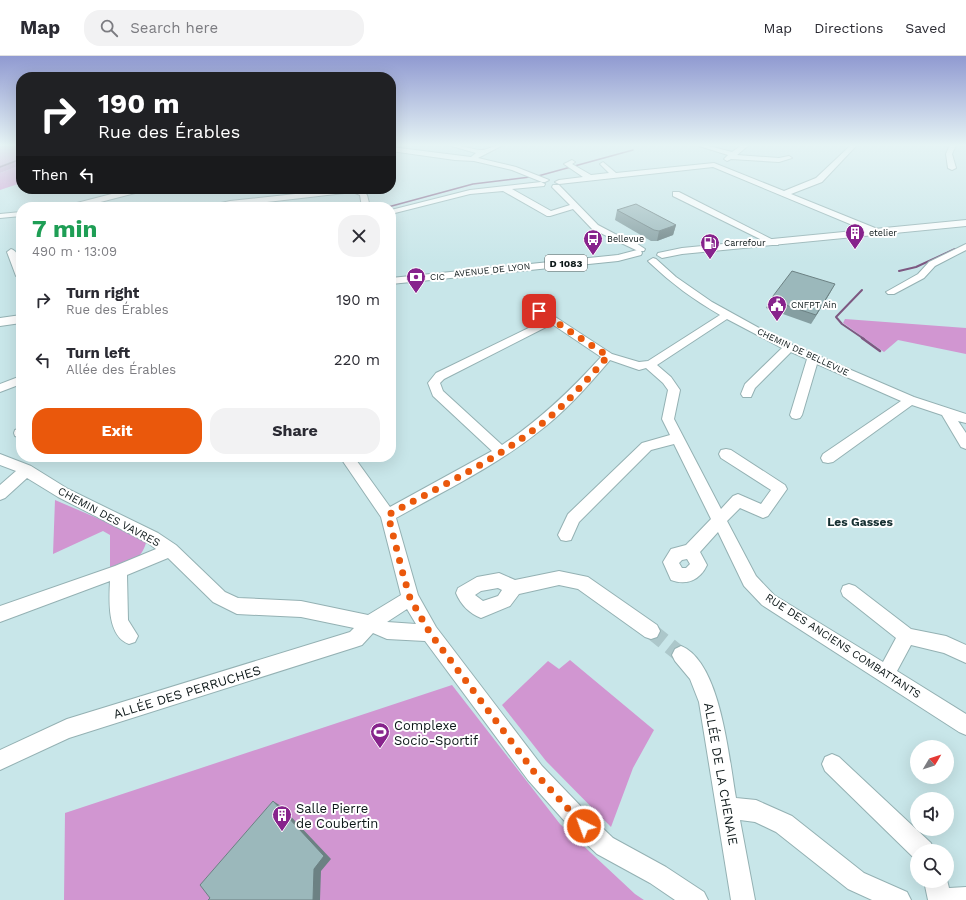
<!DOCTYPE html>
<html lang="en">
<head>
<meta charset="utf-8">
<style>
	body { margin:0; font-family:"Work Sans",sans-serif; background:#f2f2f3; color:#2b2b33; height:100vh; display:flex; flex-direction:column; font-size:15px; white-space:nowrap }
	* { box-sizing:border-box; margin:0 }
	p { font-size:13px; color:#7c7c81 }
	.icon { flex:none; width:22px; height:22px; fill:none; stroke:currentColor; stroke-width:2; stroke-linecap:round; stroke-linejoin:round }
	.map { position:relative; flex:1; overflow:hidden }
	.sheet { position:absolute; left:16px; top:146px; width:380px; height:260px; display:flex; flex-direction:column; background:#fff; border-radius:16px; box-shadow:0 4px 16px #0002 }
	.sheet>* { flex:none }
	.guide { position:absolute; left:16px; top:16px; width:380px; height:122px; border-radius:16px; box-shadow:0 4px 16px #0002; background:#202124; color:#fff; overflow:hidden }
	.needle { width:26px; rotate:51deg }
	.fabs { position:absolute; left:910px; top:684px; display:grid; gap:8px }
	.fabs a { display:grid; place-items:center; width:44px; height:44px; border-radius:50%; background:#fff; box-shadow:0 4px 16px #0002; font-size:20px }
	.pin { position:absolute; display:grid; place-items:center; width:34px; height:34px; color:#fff; margin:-17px; border-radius:8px; box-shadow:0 2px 6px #0006 }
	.me { position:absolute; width:44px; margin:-22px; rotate:318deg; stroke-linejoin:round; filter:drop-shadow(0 0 3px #0008) }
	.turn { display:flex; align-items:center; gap:14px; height:84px; padding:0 16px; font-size:18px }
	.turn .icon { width:52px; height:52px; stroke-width:2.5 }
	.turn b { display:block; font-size:28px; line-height:34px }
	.then { display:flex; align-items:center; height:38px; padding:0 16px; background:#0003; gap:8px; font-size:15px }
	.round { display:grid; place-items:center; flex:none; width:42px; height:42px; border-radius:16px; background:#f2f2f3 }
	.head { display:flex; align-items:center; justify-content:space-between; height:68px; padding:0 16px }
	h1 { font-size:24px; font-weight:700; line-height:30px; color:#1e9e55 }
	.action { display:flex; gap:8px; margin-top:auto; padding:8px 16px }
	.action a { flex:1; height:46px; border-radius:16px; background:#ea580c; color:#fff; font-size:16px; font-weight:700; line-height:46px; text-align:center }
	.action a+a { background:#f2f2f3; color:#2b2b33 }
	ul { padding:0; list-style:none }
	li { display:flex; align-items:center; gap:12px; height:60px; padding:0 16px }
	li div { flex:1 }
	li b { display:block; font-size:15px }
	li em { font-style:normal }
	header { display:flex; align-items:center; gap:24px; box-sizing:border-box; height:56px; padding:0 20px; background:#fff; border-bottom:1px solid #e1e1e2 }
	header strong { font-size:19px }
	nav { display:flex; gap:22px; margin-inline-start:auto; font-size:14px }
	.search { width:280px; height:36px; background:#f2f2f3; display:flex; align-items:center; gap:10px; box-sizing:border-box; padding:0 14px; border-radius:16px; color:#7c7c81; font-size:15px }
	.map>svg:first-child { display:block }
</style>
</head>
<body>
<header>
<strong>Map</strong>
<div class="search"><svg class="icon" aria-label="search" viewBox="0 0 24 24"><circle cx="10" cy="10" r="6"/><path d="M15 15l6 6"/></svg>Search here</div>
<nav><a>Map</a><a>Directions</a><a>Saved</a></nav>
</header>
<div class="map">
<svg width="966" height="844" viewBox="0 0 966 844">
	<rect width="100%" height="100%" fill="#c8e6e9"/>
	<g fill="#d196d1">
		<polygon points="0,89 21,89 21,102 0,109"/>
		<polygon points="21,109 21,127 0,134 0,117"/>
		<polygon points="845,263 966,272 966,298 898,284 884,296 843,267"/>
		<path d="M55,444L118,471L146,487C140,507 127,506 110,512V479L103,475L53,498Z"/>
		<polygon points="570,604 654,674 633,712 611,771 546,705 502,649 548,605 559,613"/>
		<polygon points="452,629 560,768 635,838 644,844 64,844 65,757"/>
	</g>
	<polygon fill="#be85bf" points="21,102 21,109 0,117 0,109"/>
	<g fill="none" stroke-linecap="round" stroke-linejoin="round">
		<g stroke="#7d5881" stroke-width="1.5">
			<polyline points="0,111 21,103"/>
			<polyline points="388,151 473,128 538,120 633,94"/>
		</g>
		<g stroke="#7d5881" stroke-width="2">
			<polyline points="899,215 916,211 955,193"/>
			<polyline points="862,234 836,261 842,268 864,283"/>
		</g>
		<polyline stroke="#7d5881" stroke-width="2.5" points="862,282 880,295"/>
		<polyline stroke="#acc7ca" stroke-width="16" stroke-dasharray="16 8" stroke-linecap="butt" points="651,575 681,599"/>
		<g stroke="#94b1b3" stroke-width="2">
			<g id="minor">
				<path d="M448,89C459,88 469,93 480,94C486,95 494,89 502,89L501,90L478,102L516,111L549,124L545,126H542L512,114L474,105L455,104L391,95V91L471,101L476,97Z"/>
				<polygon points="696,89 705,89 732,96 742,89 749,89 737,99 779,102 789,100 792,102 779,106 731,103 727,105 724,103 728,99"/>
				<polygon points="851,89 857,89 822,126 791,138 880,174 881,176 880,178 874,178 713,111 559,128 555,126 559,124 583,121 564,108 572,104 575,106 572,108 591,119 609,117 600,108 603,106 616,117 714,107 784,135 816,122"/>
				<polygon points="950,89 956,89 952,98 956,112 952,114 948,112 946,98"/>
				<polygon points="541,126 545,128 544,130 512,133 551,155 570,149 552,131 553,129 559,129 598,169 615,178 630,183 645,193 644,195 638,195 592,173 573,153 550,160 547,160 503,135 470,138 391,158 391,154 470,134"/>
				<polygon points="131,133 144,133 143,135 81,151 68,151 69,149"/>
				<polygon points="341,133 362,134 367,139 370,151 362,151 360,139 353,136 224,151 211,151 212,149 230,145"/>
				<polygon points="673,136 679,136 779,187 778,189 772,189 673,140"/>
				<polygon points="21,156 21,160 0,162 0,158"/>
				<polygon points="966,188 966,194 935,210 924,222 894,238 888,238 886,236 918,218 929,206"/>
				<path d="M11,193C21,196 21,214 21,223L16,220L7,196Z"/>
				<path d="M653,202L656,203L676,221L712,246L779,283L914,341L966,358V367L958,365L966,377V393L961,391L942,359L912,349L833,406L828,407L823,406L821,402L823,398L901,345L817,308L802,359L800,362L796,363L792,362L790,359L807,303L791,296L755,332L751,341H743L741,338L745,328L782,292L727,263L657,309L671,321L680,334L674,363L721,453L733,440L738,438L761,448L771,434L721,402L719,398L721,394L726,393L731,394L785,429L787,433L768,460L763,462L740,452L727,465L756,520L774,539L883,606L896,582L843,540L841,535L843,530L849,528L855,530L911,573L946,580L966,589V607L944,597L911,589L897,615L966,658V679L959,676L762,549L744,530L718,476L700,496L707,509C700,524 687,530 671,524L663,506L671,493L686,489L711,463L674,388L651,394L579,466L571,484L566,485L561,484L558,479L568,458L642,387L670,379L662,363L668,334L663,327L646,312L639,314L610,304C587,331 565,356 537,377C494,411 444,435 396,462L418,539L436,571L542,710L592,762L613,782L666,811L704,836L708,844H675L650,827L597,798L576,778L528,724L425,585L387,583L373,577L362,589L356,591L69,682L0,714V694L67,663L350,576L354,572L301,561L237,558L213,546L168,502L127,519L128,564L138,580L135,586L129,588C107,580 109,545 110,525L0,566V550L115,510L156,493L148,487L58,441L27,422L5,442L0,444V429L16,415L0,409V398L31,410L68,433L158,477L176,489L225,536L238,542L301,545L368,559L401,539L381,461L340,401H354L390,451L492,395L433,340L428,327L436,317L545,264L534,255L535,253H543L612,298L639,306L648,305L720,259C694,244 671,227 650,207L648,205ZM552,268L601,301C571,334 540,364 502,389L443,335L440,327L444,323ZM687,503L690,508L686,512H682L679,507L682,504ZM407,553L416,568L387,566Z"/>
				<polygon points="21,320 21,328 0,336 0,328"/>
				<polygon points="20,372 21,372 21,382 15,380 14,377 15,374"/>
				<path d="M559,515L588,521L657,569L660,575L657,581L651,583L645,581L578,533L559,529L519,538L510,550L481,562C469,557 461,549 456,537L458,532L477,521L499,517L515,524ZM498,532L502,534L498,540L483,545L475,539L481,535Z"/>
				<path d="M681,590C721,606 729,703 736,742L756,744L792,760L864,817L907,836L911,844H872L848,833L776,776L755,766L740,764L755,844H731L699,646L690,623L675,605L672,599L675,593Z"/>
				<polygon points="832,698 839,701 931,787 934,795 917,795 917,804 915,803 825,715 822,708 825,701"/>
				<polygon points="947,824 949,832 966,831 966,844 928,844 924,825 947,825"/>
			</g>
		</g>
		<g stroke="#94b1b3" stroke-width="2">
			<g id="major">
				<polygon points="966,164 966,170 682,198 662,202 657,199 658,197 682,192"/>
				<polygon points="637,194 641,195 642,197 641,199 618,205 391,228 391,222 618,199"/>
				<polygon points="21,259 21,267 0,270 0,262"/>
			</g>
		</g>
		<use href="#minor" fill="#fff" fill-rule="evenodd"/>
		<use href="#major" fill="#fff" fill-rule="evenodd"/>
	</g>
	<g fill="#859ea1">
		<polygon points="617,154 676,169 673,179 657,185 651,185 615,164"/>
		<polygon points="830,237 811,268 766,252 770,244"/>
	</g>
	<g fill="#6c8183">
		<polygon points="676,169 673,179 657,185 659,175"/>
		<polygon points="835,228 830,237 811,268 816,259"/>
		<polygon points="273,745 281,750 331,803 321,815 320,844 313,844"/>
	</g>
	<g fill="#9bb8bb" stroke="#6c8183">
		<polygon points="636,148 676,169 659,175 654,174 617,154"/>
		<polygon points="792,215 835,228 816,259 770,244"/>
		<polygon points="273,745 324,800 314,813 313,844 208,844 210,842 200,829"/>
	</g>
	<linearGradient id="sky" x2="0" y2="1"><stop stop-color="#909ad1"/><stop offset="0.43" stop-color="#e6f4f5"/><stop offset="1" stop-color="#e6f4f5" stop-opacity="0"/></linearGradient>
	<rect width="966" height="207" fill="url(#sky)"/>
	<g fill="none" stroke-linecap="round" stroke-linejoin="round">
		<path stroke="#ea580c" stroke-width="7" stroke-dasharray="0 12.6" d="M539,255L608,300C590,320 572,342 551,360C503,401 444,428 388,459L403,518L410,542L430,577L535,717L584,770"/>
	</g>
	<defs>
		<g id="building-pin" transform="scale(1)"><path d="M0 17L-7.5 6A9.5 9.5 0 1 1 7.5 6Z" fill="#87238c" stroke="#fff"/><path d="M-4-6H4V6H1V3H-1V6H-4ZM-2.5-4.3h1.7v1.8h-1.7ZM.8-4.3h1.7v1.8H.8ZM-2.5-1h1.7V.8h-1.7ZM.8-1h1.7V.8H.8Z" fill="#fff"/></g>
		<g id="bus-pin" transform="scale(1)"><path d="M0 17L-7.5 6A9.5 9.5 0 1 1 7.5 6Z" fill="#87238c" stroke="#fff"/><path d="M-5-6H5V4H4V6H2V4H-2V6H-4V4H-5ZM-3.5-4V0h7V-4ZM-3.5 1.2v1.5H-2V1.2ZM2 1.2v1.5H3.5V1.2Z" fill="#fff"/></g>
		<g id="fuel-pin" transform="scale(1)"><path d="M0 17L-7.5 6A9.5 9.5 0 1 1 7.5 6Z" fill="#87238c" stroke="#fff"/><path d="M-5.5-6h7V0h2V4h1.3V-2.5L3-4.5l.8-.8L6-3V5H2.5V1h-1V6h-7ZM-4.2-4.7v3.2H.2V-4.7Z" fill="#fff"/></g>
		<g id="bank-pin" transform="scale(1)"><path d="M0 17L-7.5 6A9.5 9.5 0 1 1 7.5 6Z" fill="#87238c" stroke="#fff"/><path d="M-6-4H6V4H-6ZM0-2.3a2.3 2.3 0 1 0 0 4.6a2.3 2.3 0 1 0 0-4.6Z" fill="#fff"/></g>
		<g id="civic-pin" transform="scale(1)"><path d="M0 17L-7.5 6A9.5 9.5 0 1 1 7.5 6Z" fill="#87238c" stroke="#fff"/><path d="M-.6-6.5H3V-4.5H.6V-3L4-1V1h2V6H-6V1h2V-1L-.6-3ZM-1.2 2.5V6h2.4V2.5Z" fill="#fff"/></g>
		<g id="stadium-pin" transform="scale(1)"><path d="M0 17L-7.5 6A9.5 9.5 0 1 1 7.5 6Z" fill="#87238c" stroke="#fff"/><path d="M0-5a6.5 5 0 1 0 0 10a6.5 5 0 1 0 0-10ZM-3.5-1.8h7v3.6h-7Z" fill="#fff"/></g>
	</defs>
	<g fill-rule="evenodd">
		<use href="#building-pin" x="855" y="177"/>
		<use href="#bus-pin" x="593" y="183"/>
		<use href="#fuel-pin" x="710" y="187"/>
		<use href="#bank-pin" x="416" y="221"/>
		<use href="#civic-pin" x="777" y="249"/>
		<use href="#stadium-pin" x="380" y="676"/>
		<use href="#building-pin" x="282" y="759"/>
	</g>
	<g text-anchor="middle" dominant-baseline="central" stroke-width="4" stroke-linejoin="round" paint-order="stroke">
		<g font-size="9" fill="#0c1718" stroke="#fff" text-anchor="start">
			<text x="869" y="177">etelier</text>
			<text x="607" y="183">Bellevue</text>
			<text x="724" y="187">Carrefour</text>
			<text x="430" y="221">CIC</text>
			<text x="791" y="249">CNFPT Ain</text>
		</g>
		<g font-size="9" fill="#0c1718" stroke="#fff">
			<text transform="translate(492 214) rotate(-6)">AVENUE DE LYON</text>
			<text transform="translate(803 296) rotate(25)">CHEMIN DE BELLEVUE</text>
		</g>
		<rect fill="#fff" stroke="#555d5d" stroke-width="1" x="545" y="199" width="42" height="16" rx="3"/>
		<g font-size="10" font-weight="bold" fill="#0c1718">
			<text x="566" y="207">D 1083</text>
		</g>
		<g font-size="11" fill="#0c1718" stroke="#fff">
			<text transform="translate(109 461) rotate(28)">CHEMIN DES VAVRES</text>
			<text transform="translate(843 590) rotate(33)">RUE DES ANCIENS COMBATTANTS</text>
		</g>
		<g font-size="12" font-weight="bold" fill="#163032" stroke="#fff">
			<text x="860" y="466">Les Gasses</text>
		</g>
		<g font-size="13" fill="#0c1718" stroke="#fff">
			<text transform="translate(187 636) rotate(-17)">ALLÉE DES PERRUCHES</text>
			<text transform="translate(721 718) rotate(80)">ALLÉE DE LA CHENAIE</text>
		</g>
		<g font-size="13" fill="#0c1718" stroke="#fff" text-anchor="start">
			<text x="394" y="669">Complexe<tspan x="394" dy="15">Socio-Sportif</tspan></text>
			<text x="296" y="752">Salle Pierre<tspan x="296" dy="15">de Coubertin</tspan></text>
		</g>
	</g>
</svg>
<div class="fabs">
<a><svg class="needle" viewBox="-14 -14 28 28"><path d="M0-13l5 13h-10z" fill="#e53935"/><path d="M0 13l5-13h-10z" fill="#7c7c81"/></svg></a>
<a><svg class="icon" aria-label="sound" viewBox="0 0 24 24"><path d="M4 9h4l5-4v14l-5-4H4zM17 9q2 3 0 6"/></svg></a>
<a><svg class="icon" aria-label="search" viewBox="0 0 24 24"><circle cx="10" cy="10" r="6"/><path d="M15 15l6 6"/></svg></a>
</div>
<div class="pin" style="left:539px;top:255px;background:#d93025"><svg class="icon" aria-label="arrive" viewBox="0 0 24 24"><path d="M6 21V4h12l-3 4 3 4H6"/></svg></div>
<svg class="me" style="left:584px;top:770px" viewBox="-20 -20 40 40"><circle r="17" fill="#ea580c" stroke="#fff" stroke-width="3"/><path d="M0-11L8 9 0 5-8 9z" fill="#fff"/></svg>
<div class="guide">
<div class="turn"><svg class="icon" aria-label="right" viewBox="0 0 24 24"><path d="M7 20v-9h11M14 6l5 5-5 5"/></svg><div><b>190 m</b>Rue des Érables</div></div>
<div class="then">Then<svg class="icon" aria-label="left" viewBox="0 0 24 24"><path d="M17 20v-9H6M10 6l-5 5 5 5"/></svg></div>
</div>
<section class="sheet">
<div class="head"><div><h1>7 min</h1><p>490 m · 13:09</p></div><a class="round"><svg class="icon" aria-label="close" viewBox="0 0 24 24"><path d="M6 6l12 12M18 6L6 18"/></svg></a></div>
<ul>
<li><svg class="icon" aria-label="right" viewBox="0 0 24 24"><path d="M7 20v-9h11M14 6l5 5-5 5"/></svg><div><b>Turn right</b><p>Rue des Érables</p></div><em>190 m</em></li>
<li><svg class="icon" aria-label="left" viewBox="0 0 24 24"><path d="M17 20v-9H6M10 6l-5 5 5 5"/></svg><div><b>Turn left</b><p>Allée des Érables</p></div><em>220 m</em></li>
</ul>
<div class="action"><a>Exit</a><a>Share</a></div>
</section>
</div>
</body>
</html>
